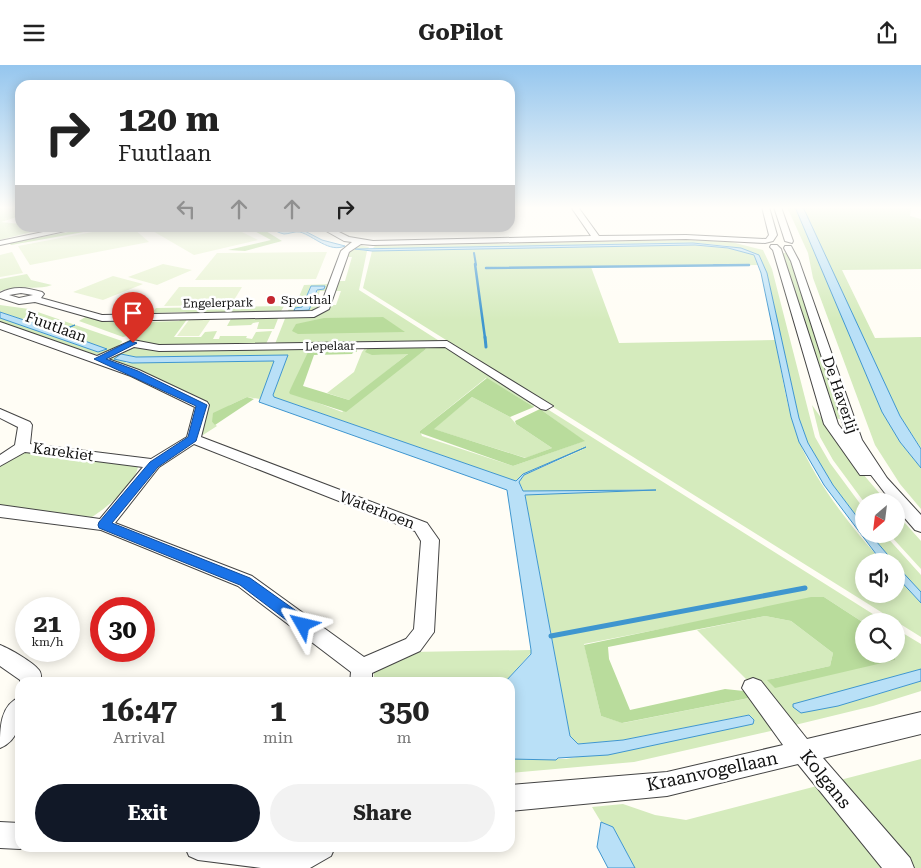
<!DOCTYPE html>
<html lang="en">
<head>
<meta charset="utf-8">
<style>
	body { margin:0; font-family:"Roboto Serif",serif; background:#f2f2f2; color:#222; height:100vh; display:flex; flex-direction:column; font-size:19px; white-space:nowrap }
	* { box-sizing:border-box; margin:0 }
	p { font-size:16px; color:#767676 }
	.icon { flex:none; width:28px; height:28px; fill:none; stroke:currentColor; stroke-width:2; stroke-linecap:round; stroke-linejoin:round }
	.map { position:relative; flex:1; overflow:hidden }
	.details { position:absolute; left:15px; top:612px; width:500px; height:175px; display:flex; flex-direction:column; background:#fff; border-radius:15px; box-shadow:0 2px 12px #0003 }
	.details>* { flex:none }
	.banner { position:absolute; left:15px; top:15px; width:500px; height:152px; border-radius:15px; box-shadow:0 2px 12px #0003; background:#fff; color:#222; overflow:hidden }
	.needle { width:32px; rotate:208deg }
	.fabs { position:absolute; left:855px; top:428px; display:grid; gap:10px }
	.fabs a { display:grid; place-items:center; width:50px; height:50px; border-radius:50%; background:#fff; box-shadow:0 2px 12px #0003; font-size:25px }
	.speed { position:absolute; left:15px; top:532px; display:flex; gap:10px; font-size:25px; font-weight:700; text-align:center }
	.speed>* { display:grid; place-content:center; width:65px; height:65px; border-radius:50%; background:#fff; box-shadow:0 2px 12px #0003; line-height:1 }
	.speed small { font-size:12px; font-weight:400 }
	.speed .limit { border:8px solid #d22; background:#fff; color:#111 }
	.pin { position:absolute; display:grid; place-items:center; width:42px; height:42px; color:#fff; margin:-51px -21px; border-radius:50% 50% 50% 0; rotate:-45deg; box-shadow:0 0 5px #0007 }
	.pin .icon { rotate:45deg }
	.me { position:absolute; width:55px; margin:-28px; rotate:307deg; stroke-linejoin:round; filter:drop-shadow(0 0 4px #0008) }
	.turn { display:flex; align-items:center; gap:18px; height:105px; padding:0 20px; font-size:22px }
	.turn .icon { width:65px; height:65px; stroke-width:2.5 }
	.turn b { display:block; font-size:35px; line-height:42px }
	.lanes { display:flex; align-items:center; height:48px; padding:0 20px; background:#0003; justify-content:center; gap:25px; direction:ltr }
	.lanes .off { opacity:.35 }
	.eta { display:flex; justify-content:space-evenly; align-items:center; height:85px; text-align:center }
	.eta b { font-size:30px; font-weight:700; line-height:35px }
	.primary-button { display:flex; gap:10px; margin-top:auto; padding:10px 20px }
	.primary-button a { flex:1; height:58px; border-radius:30px; background:#111827; color:#fff; font-size:20px; font-weight:700; line-height:58px; text-align:center }
	.primary-button a+a { background:#f2f2f2; color:#222 }
	header { display:flex; justify-content:space-between; align-items:center; height:65px; padding:0 20px; background:#fff; font-size:22px; font-weight:700 }
	.map>svg:first-child { display:block }
</style>
</head>
<body>
<header><svg class="icon" aria-label="menu" viewBox="0 0 24 24"><path d="M4 6h16M4 12h16M4 18h16"/></svg>GoPilot<svg class="icon" aria-label="share" viewBox="0 0 24 24"><path d="M12 15V3M7 8l5-5 5 5M5 13v7h14v-7"/></svg></header>
<div class="map">
<svg width="921" height="803" viewBox="0 0 921 803">
	<rect width="100%" height="100%" fill="#fffdf5"/>
	<g fill="#d5ebbd" fill-rule="evenodd">
		<polygon points="0,142 20,142 20,151 1,157 20,159 20,162 62,163 41,166 43,164 0,175"/>
		<polygon points="787,142 795,142 882,347 900,377 921,403 921,444 900,419 875,380 813,213 808,188"/>
		<polygon points="803,142 911,142 910,151 921,154 921,204 842,205 875,273 921,272 921,383 900,351"/>
		<polygon points="690,175 731,177 763,185 772,204 815,372 830,398 864,444 864,461 833,420 808,378 799,353 767,208 759,190 729,181 693,178 372,184 375,181"/>
		<polygon points="357,180 369,182 368,184 355,184 367,186 359,225 441,277 275,279 286,251 314,250 327,245 328,240 336,240 341,226 334,226 337,216 345,216 352,192 346,192 348,186"/>
		<path d="M695,180L728,183L754,190L759,200L591,202L619,278L775,275C782,309 787,345 799,376C815,416 853,465 882,496H864V529H896V511L921,538V572L363,223L372,186Z"/>
		<polygon points="782,188 788,188 789,192 841,349 840,354 834,353"/>
		<path d="M27,209L31,215L52,220C35,226 20,219 0,226V214Z"/>
		<path d="M329,219L327,226H320L314,240H322L317,246L287,248L290,241H295L304,220ZM311,221L318,225L309,245L294,246L295,243L302,242Z"/>
		<path d="M0,240L29,244L122,276V277C114,285 105,291 93,289L0,257V253L98,287L107,284L60,267L74,260L57,266L0,247Z"/>
		<polygon points="284,241 280,248 184,250 186,247 154,248 149,251 156,243"/>
		<polygon points="87,251 103,255 101,257 138,257 142,254 127,271 123,272 79,256"/>
		<polygon points="279,251 274,264 257,264 259,257 253,258 251,260 227,261 232,252"/>
		<path d="M182,253H188L174,272H201L205,267L217,266L213,274H219L220,271H247L246,273L252,274L256,267L272,266L266,279C227,280 166,288 131,275L147,254V257L179,256Z"/>
		<polygon points="440,281 447,282 535,339 534,342 486,313 420,366 422,371 513,401 584,376 540,344 544,342 884,556 864,556 864,558 824,532 584,579 601,651 623,658 754,632 775,665 634,697 510,708 510,694 566,694 753,659 754,655 748,650 623,675 578,679 570,671 525,429 655,424 524,427 519,417 524,410 587,383 523,409 516,416 274,332 273,330 288,290 136,292 121,289 126,298 132,298 275,296 260,334 247,332 230,340 212,357 217,361 203,370 201,368 208,338 107,293 130,283 139,282 357,283 357,287 354,287 355,285 351,283 312,284 289,327 342,347 426,284 372,290 409,288 352,334 349,335 327,328 354,307 362,287 366,282"/>
		<polygon points="472,332 510,352 516,359 552,383 526,393 433,364"/>
		<polygon points="812,340 851,395 886,436 864,437 833,395 820,372"/>
		<path d="M27,384L138,399C139,417 106,443 92,452L0,441V397Z"/>
		<polygon points="896,448 921,476 921,504 889,469 896,469"/>
		<polygon points="870,469 884,469 921,510 921,527 896,500 896,496 893,496"/>
		<polygon points="765,551 791,556 833,588 830,601 767,615 895,595 897,586 896,564 921,579 921,604 829,630 865,633 921,616 921,626 873,641 795,660 750,618 697,565"/>
		<polygon points="531,585 531,588 505,617 374,618 374,607 410,587"/>
		<polygon points="921,694 921,803 635,803 613,762 601,757 592,742 623,739 655,750 686,755"/>
	</g>
	<g fill="#b9dc9c">
		<polygon points="95,162 106,163 11,180 9,178"/>
		<polygon points="249,163 261,163 282,176 245,186 228,185 271,175"/>
		<polygon points="383,252 405,267 298,269 292,266 296,259 324,253"/>
		<polygon points="424,282 426,284 346,347 290,329 289,327 309,285 355,285 352,289 314,290 303,321 349,335 408,289 372,290 365,287 368,283"/>
		<polygon points="487,313 534,342 510,352 472,332 434,364 525,393 552,383 516,359 515,356 540,344 585,376 513,401 420,368 420,366"/>
		<polygon points="247,332 254,334 215,360 212,357 213,348"/>
		<polygon points="811,532 824,532 864,558 864,589 896,589 896,584 897,586 895,595 775,623 767,615 830,601 833,588 791,556 765,551 608,582 609,594 630,645 725,624 744,626 754,632 622,658 601,651 584,580"/>
	</g>
	<g fill="#e6f2cf">
		<polygon points="119,162 133,163 149,177 30,200 18,181"/>
		<polygon points="161,163 234,163 258,175 194,190 151,165"/>
		<polygon points="12,187 23,208 0,212 0,190"/>
		<polygon points="327,187 316,214 195,215 217,188"/>
		<polygon points="163,199 192,205 157,220 128,212"/>
		<polygon points="113,211 143,219 103,235 73,227"/>
		<polygon points="179,222 242,222 231,240 164,241"/>
		<polygon points="189,255 210,255 199,271 177,271"/>
	</g>
	<g fill="#b9e0f7" stroke="#3f96cf">
		<polygon points="795,142 803,142 900,351 921,384 921,403 900,377 882,347"/>
		<path d="M269,163H299L322,175L345,181C329,188 314,171 300,167C295,166 289,169 284,169C279,168 274,165 269,163Z"/>
		<polygon points="693,178 741,183 759,190 767,208 799,353 808,378 833,420 864,461 864,469 870,469 893,496 882,496 876,489 824,420 799,377 791,352 761,208 754,190 728,183 695,180 372,186 355,184"/>
		<polygon points="311,221 325,221 324,224 317,225 309,245 294,246 295,243 302,242"/>
		<polygon points="0,247 57,266 75,260 60,267 107,284 98,287 0,253"/>
		<polygon points="121,289 136,292 288,290 273,330 274,332 516,416 523,409 586,382 524,410 519,417 523,426 656,425 525,430 570,671 578,679 623,675 749,650 754,655 753,659 608,690 558,693 556,695 510,694 510,618 505,617 531,589 531,585 507,425 259,337 274,296 132,298 114,294"/>
		<polygon points="896,500 921,527 921,538 896,511"/>
		<polygon points="921,604 921,616 838,641 801,648 793,642 793,639"/>
		<polygon points="601,757 613,762 635,803 608,803 597,782"/>
	</g>
	<g fill="none" stroke-linecap="round" stroke-linejoin="round">
		<g stroke="#3f96cf" stroke-width="2">
			<polyline points="474,188 476,200"/>
			<polyline points="714,200 749,200"/>
		</g>
		<g stroke="#3f96cf" stroke-width="2.5">
			<polyline points="475,199 485,273"/>
			<polyline points="486,203 749,200"/>
		</g>
		<polyline stroke="#3f96cf" stroke-width="3" points="485,272 486,282"/>
		<polyline stroke="#3f96cf" stroke-width="5" points="551,571 805,523"/>
		<g stroke="#444" stroke-width="2">
			<g id="minor">
				<path d="M571,142H578L599,171L686,170L766,174L769,170L762,142H769L777,170L773,176L765,178L686,174L373,180L361,179L349,187L329,244L314,252L102,256L35,237L19,239L0,233V228C14,220 28,223 42,227L44,229L41,233L102,250L312,246L320,242L341,186L352,177L344,176L319,162H329L349,172L373,176L591,171ZM21,228L33,230L19,233L9,230Z"/>
				<polygon points="774,142 781,142 793,176 792,178 785,176"/>
				<polygon points="67,162 84,162 0,180 0,176"/>
				<polygon points="771,180 777,180 781,184 838,359 847,371 791,196 784,183 785,181 791,181 799,196 862,375 887,413 921,450 921,467 915,465 896,443 896,436 891,436 871,410 860,410 824,359 773,185 770,182"/>
				<path d="M0,257L97,291L133,275L159,280L447,276L553,341L546,345L541,344L445,282L159,286L134,282L108,294L139,305L207,337L209,340L201,372L427,458L439,475L434,567L420,586L372,608V618H350L351,607L238,521L101,465L0,452V440L100,454L143,402L25,387L0,401V390L15,380L18,362L0,353V344L30,357L32,360L30,379L151,394L187,372L195,342L131,311L0,264ZM194,379L415,466L421,476L414,564L406,574L364,592L252,511L115,458L159,402Z"/>
				<path d="M0,580C10,584 33,597 39,605C42,609 41,613 41,618H20V620V615L0,601Z"/>
				<polygon points="753,613 761,616 807,674 921,647 921,669 823,693 910,793 914,803 882,803 798,699 667,731 510,746 510,720 667,707 783,680 742,623 745,616"/>
				<path d="M20,632C20,652 22,674 0,683C0,663 0,640 20,632Z"/>
				<polygon points="0,757 20,758 20,782 24,782 20,784 0,783"/>
				<polygon points="185,782 335,782 331,791 310,803 261,803 198,795 189,791"/>
			</g>
		</g>
		<use href="#minor" fill="#fff" fill-rule="evenodd"/>
	</g>
	<linearGradient id="sky" x2="0" y2="1"><stop stop-color="#95c6ee"/><stop offset="0.56" stop-color="#fffefa"/><stop offset="1" stop-color="#fffefa" stop-opacity="0"/></linearGradient>
	<rect width="921" height="255" fill="url(#sky)"/>
	<polygon fill="#1a73e8" stroke="#114b97" points="130,276 137,278 106,294 138,306 207,340 196,376 158,402 112,458 250,513 309,555 311,560 309,564 303,566 298,564 240,520 99,463 98,460 99,457 150,397 188,372 196,341 94,294"/>
	<circle fill="#c4262e" stroke="#fff" stroke-width="2" cx="271" cy="235" r="5"/>
	<g text-anchor="middle" dominant-baseline="central" stroke-width="5" stroke-linejoin="round" paint-order="stroke">
		<g font-size="12" fill="#111" stroke="#fff" text-anchor="start">
			<text x="281" y="235">Sporthal</text>
		</g>
		<g font-size="12" fill="#111" stroke="#fff">
			<text transform="translate(218 238) rotate(-1)">Engelerpark</text>
			<text transform="translate(330 281) rotate(-1)">Lepelaar</text>
		</g>
		<g font-size="15" fill="#111" stroke="#fff">
			<text transform="translate(56 262) rotate(20)">Fuutlaan</text>
			<text transform="translate(840 330) rotate(71)">De Haverlij</text>
			<text transform="translate(63 387) rotate(8)">Karekiet</text>
			<text transform="translate(377 445) rotate(21)">Waterhoen</text>
		</g>
		<g font-size="18" fill="#111" stroke="#fff">
			<text transform="translate(712 706) rotate(-12)">Kraanvogellaan</text>
			<text transform="translate(826 714) rotate(51)">Kolgans</text>
		</g>
	</g>
</svg>
<div class="fabs">
<a><svg class="needle" viewBox="-14 -14 28 28"><path d="M0-13l5 13h-10z" fill="#e53935"/><path d="M0 13l5-13h-10z" fill="#767676"/></svg></a>
<a><svg class="icon" aria-label="sound" viewBox="0 0 24 24"><path d="M4 9h4l5-4v14l-5-4H4zM17 9q2 3 0 6"/></svg></a>
<a><svg class="icon" aria-label="search" viewBox="0 0 24 24"><circle cx="10" cy="10" r="6"/><path d="M15 15l6 6"/></svg></a>
</div>
<div class="speed"><div>21<small>km/h</small></div><div class="limit">30</div></div>
<div class="pin" style="left:133px;top:278px;background:#d93025"><svg class="icon" aria-label="arrive" viewBox="0 0 24 24"><path d="M6 21V4h12l-3 4 3 4H6"/></svg></div>
<svg class="me" style="left:303px;top:560px" viewBox="-20 -20 40 40"><path d="M0-17L14 15 0 8-14 15z" fill="#1a73e8" stroke="#fff" stroke-width="4"/></svg>
<div class="banner">
<div class="turn"><svg class="icon" aria-label="right" viewBox="0 0 24 24"><path d="M7 20v-9h11M14 6l5 5-5 5"/></svg><div><b>120 m</b>Fuutlaan</div></div>
<div class="lanes"><svg class="icon off" aria-label="left" viewBox="0 0 24 24"><path d="M17 20v-9H6M10 6l-5 5 5 5"/></svg><svg class="icon off" aria-label="ahead" viewBox="0 0 24 24"><path d="M12 20V5M6 11l6-6 6 6"/></svg><svg class="icon off" aria-label="ahead" viewBox="0 0 24 24"><path d="M12 20V5M6 11l6-6 6 6"/></svg><svg class="icon" aria-label="right" viewBox="0 0 24 24"><path d="M7 20v-9h11M14 6l5 5-5 5"/></svg></div>
</div>
<section class="details">
<div class="eta">
<div><b>16:47</b><p>Arrival</p></div>
<div><b>1</b><p>min</p></div>
<div><b>350</b><p>m</p></div>
</div>
<div class="primary-button"><a>Exit</a><a>Share</a></div>
</section>
</div>
</body>
</html>
